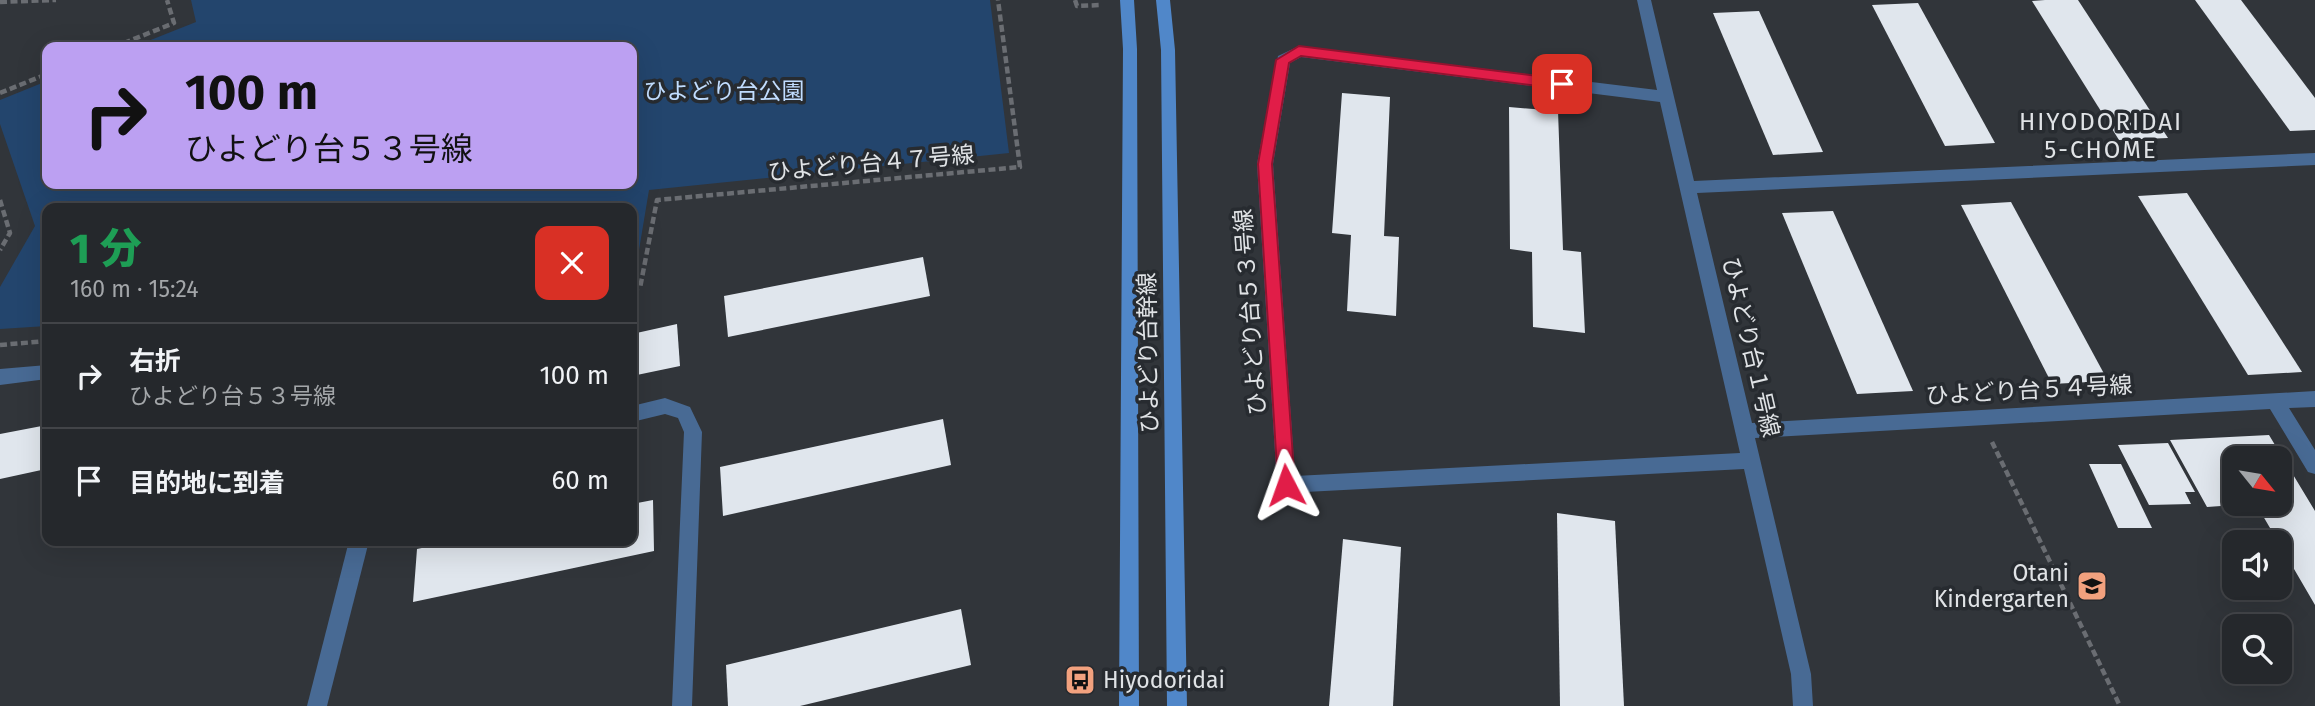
<!DOCTYPE html>
<html lang="ja">
<head>
<meta charset="utf-8">
<style>
	body { margin:0; font-family:"Fira Sans","Noto Sans JP",sans-serif; background:#313438; color:#f1f3f6; height:100vh; display:flex; flex-direction:column; font-size:26px; white-space:nowrap }
	* { box-sizing:border-box; margin:0 }
	p { font-size:23px; color:#a3a6a9 }
	.icon { flex:none; width:38px; height:38px; fill:none; stroke:currentColor; stroke-width:2; stroke-linecap:round; stroke-linejoin:round }
	.map { position:relative; flex:1; overflow:hidden }
	.panel { position:absolute; left:42px; top:203px; width:595px; height:343px; display:flex; flex-direction:column; background:#25282c; border-radius:14px; box-shadow:0 7px 28px #0002,0 0 0 2px #424448 }
	.panel>* { flex:none }
	.top-card { position:absolute; left:42px; top:42px; width:595px; height:147px; border-radius:14px; box-shadow:0 7px 28px #0002,0 0 0 2px #424448; background:#bca0f2; color:#111; overflow:hidden }
	.needle { width:46px; rotate:120deg }
	.tools { position:absolute; left:2222px; top:446px; display:grid; gap:14px }
	.tools a { display:grid; place-items:center; width:70px; height:70px; border-radius:14px; background:#25282c; box-shadow:0 7px 28px #0002,0 0 0 2px #424448; font-size:35px }
	.pin { position:absolute; display:grid; place-items:center; width:60px; height:60px; color:#fff; margin:-30px; border-radius:14px; box-shadow:0 4px 10px #0006 }
	.me { position:absolute; width:77px; margin:-38px; rotate:356deg; stroke-linejoin:round; filter:drop-shadow(0 0 5px #0008) }
	.turn { display:flex; align-items:center; gap:24px; height:147px; padding:0 28px; font-size:32px }
	.turn .icon { width:91px; height:91px; stroke-width:2.5 }
	.turn b { display:block; font-size:49px; line-height:60px }
	.round { display:grid; place-items:center; flex:none; width:74px; height:74px; border-radius:14px; background:#313438 }
	.head { display:flex; align-items:center; justify-content:space-between; height:119px; padding:0 28px }
	h1 { font-size:42px; font-weight:800; line-height:52px; color:#1e9e55 }
	ul { padding:0; list-style:none }
	li { display:flex; align-items:center; gap:21px; height:105px; padding:0 28px; border-top:2px solid #424448 }
	li div { flex:1 }
	li b { display:block; font-size:26px }
	li em { font-style:normal }
	.map>svg:first-child { display:block }
</style>
</head>
<body>
<div class="map">
<svg width="2315" height="706" viewBox="0 0 2315 706">
	<rect width="100%" height="100%" fill="#31353a"/>
	<polygon fill="#23456d" points="191,0 990,0 1009,153 649,190 634,280 632,280 632,208 47,208 47,326 0,329 0,287 35,226 0,124 0,100 47,81 47,184 632,184 632,47 133,47 196,22"/>
	<g fill="#e0e6ed">
		<polygon points="2045,0 2078,0 2168,138 2119,140 2032,1"/>
		<polygon points="2195,0 2241,0 2315,98 2315,130 2290,131"/>
		<polygon points="1918,3 1995,143 1945,146 1872,5"/>
		<polygon points="1759,11 1823,152 1773,155 1713,13"/>
		<polygon points="1342,93 1390,97 1384,236 1399,237 1396,316 1347,311 1351,235 1332,233"/>
		<polygon points="1509,107 1558,111 1563,250 1581,252 1585,333 1533,327 1532,252 1510,249"/>
		<polygon points="2187,193 2302,372 2248,375 2138,196"/>
		<polygon points="2011,202 2108,381 2052,384 1961,205"/>
		<polygon points="1833,211 1913,391 1857,394 1782,213"/>
		<polygon points="923,257 930,296 728,337 724,296"/>
		<polygon points="677,324 680,366 632,376 632,334"/>
		<polygon points="943,419 951,465 723,516 720,467"/>
		<polygon points="47,425 46,469 0,479 0,434"/>
		<polygon points="2269,435 2315,511 2315,605 2256,504 2280,504 2280,458 2235,458 2235,505 2207,507 2170,440"/>
		<polygon points="2168,443 2195,492 2185,492 2191,504 2149,505 2118,445"/>
		<polygon points="2089,464 2121,464 2152,528 2118,528"/>
		<polygon points="653,500 654,551 413,602 417,549 455,541 632,541 632,504"/>
		<polygon points="1557,513 1615,521 1624,706 1560,706"/>
		<polygon points="1343,539 1401,547 1393,706 1329,706"/>
		<polygon points="961,609 971,665 800,706 728,706 726,665"/>
	</g>
	<g fill="none" stroke-linecap="round" stroke-linejoin="round">
		<g stroke="#6a6d72" stroke-width="4.5" stroke-dasharray="7 3.5" stroke-linecap="butt">
			<polyline points="1075,0 1077,6 1101,5"/>
			<polyline points="0,2 56,0"/>
			<polyline points="114,47 174,23 167,0"/>
			<polyline points="0,93 47,74"/>
			<polyline points="0,200 10,233 0,250"/>
			<polyline points="632,289 640,288 657,200 1020,167 998,0"/>
			<polyline points="0,345 47,341"/>
			<polyline points="1992,442 2120,706"/>
		</g>
		<g fill="#486a94" fill-rule="evenodd">
			<path d="M1637,0H1651L1694,181L2315,153V165L1697,193L1752,423L2315,391V407L2289,408L2315,450V474L2308,472L2270,409L1755,438L1811,674L1813,706H1793L1791,674L1744,469L1286,493L1279,491L1277,485L1257,164L1278,56L1299,46L1657,90ZM1301,57L1660,102L1740,453L1295,476L1273,164L1290,63Z"/>
			<polygon points="47,365 47,379 0,385 0,369"/>
			<polygon points="665,398 690,407 702,432 692,706 672,706 684,432 678,418 665,414 632,422 632,406"/>
			<polygon points="349,541 369,541 327,706 307,706"/>
		</g>
		<g fill="#5087c9" fill-rule="evenodd">
			<polygon points="1120,0 1134,0 1137,49 1139,706 1119,706 1123,49"/>
			<polygon points="1156,0 1170,0 1175,50 1187,706 1167,706 1161,50"/>
		</g>
	</g>
	<polygon fill="#e11d48" stroke="#92132f" stroke-width="2" points="1299,46 1562,79 1569,84 1562,89 1301,56 1289,63 1272,164 1295,485 1292,490 1286,492 1280,490 1278,485 1258,164 1276,60"/>
	<defs>
		<g id="school-square" transform="scale(1.575)"><rect x="-9" y="-9" width="18" height="18" rx="4" fill="#f2a17e" stroke="#272b30"/><path d="M0-5L7-2L0 1L-7-2ZM-4 1L0 2.5L4 1V4Q0 6-4 4Z" fill="#111"/></g>
		<g id="bus-square" transform="scale(1.575)"><rect x="-9" y="-9" width="18" height="18" rx="4" fill="#f2a17e" stroke="#272b30"/><path d="M-5-6H5V4H4V6H2V4H-2V6H-4V4H-5ZM-3.5-4V0h7V-4ZM-3.5 1.2v1.5H-2V1.2ZM2 1.2v1.5H3.5V1.2Z" fill="#111"/></g>
	</defs>
	<g fill-rule="evenodd">
		<use href="#school-square" x="2092" y="586"/>
		<use href="#bus-square" x="1080" y="680"/>
	</g>
	<g text-anchor="middle" dominant-baseline="central" stroke-width="7" stroke-linejoin="round" paint-order="stroke">
		<g font-size="23" fill="#c1ddff" stroke="#272b30">
			<text x="724" y="91">ひよどり台公園</text>
		</g>
		<g font-size="23" fill="#e0e3e6" stroke="#272b30">
			<text transform="translate(871 163) rotate(-5)">ひよどり台４７号線</text>
			<text transform="translate(1250 312) rotate(-94)">ひよどり台５３号線</text>
			<text transform="translate(1751 347) rotate(77)">ひよどり台１号線</text>
			<text transform="translate(1148 353) rotate(-91)">ひよどり台幹線</text>
			<text transform="translate(2029 390) rotate(-3)">ひよどり台５４号線</text>
		</g>
		<g font-size="23" fill="#e0e3e6" stroke="#272b30" text-anchor="end">
			<text x="2069" y="573">Otani<tspan x="2069" dy="26">Kindergarten</tspan></text>
			<text x="1103" y="680" text-anchor="start">Hiyodoridai</text>
		</g>
		<g font-size="24" letter-spacing="2" fill="#e0e3e6" stroke="#272b30">
			<text x="2101" y="122">HIYODORIDAI<tspan x="2101" dy="28">5-CHOME</tspan></text>
		</g>
	</g>
</svg>
<div class="tools">
<a><svg class="needle" viewBox="-14 -14 28 28"><path d="M0-13l5 13h-10z" fill="#e53935"/><path d="M0 13l5-13h-10z" fill="#a3a6a9"/></svg></a>
<a><svg class="icon" aria-label="sound" viewBox="0 0 24 24"><path d="M4 9h4l5-4v14l-5-4H4zM17 9q2 3 0 6"/></svg></a>
<a><svg class="icon" aria-label="search" viewBox="0 0 24 24"><circle cx="10" cy="10" r="6"/><path d="M15 15l6 6"/></svg></a>
</div>
<div class="pin" style="left:1562px;top:84px;background:#d93025"><svg class="icon" aria-label="arrive" viewBox="0 0 24 24"><path d="M6 21V4h12l-3 4 3 4H6"/></svg></div>
<svg class="me" style="left:1286px;top:485px" viewBox="-20 -20 40 40"><path d="M0-17L14 15 0 8-14 15z" fill="#e11d48" stroke="#fff" stroke-width="4"/></svg>
<div class="top-card">
<div class="turn"><svg class="icon" aria-label="right" viewBox="0 0 24 24"><path d="M7 20v-9h11M14 6l5 5-5 5"/></svg><div><b>100 m</b>ひよどり台５３号線</div></div>
</div>
<section class="panel">
<div class="head"><div><h1>1 分</h1><p>160 m · 15:24</p></div><a class="round" style="background:#d93025;color:#fff"><svg class="icon" aria-label="close" viewBox="0 0 24 24"><path d="M6 6l12 12M18 6L6 18"/></svg></a></div>
<ul>
<li><svg class="icon" aria-label="right" viewBox="0 0 24 24"><path d="M7 20v-9h11M14 6l5 5-5 5"/></svg><div><b>右折</b><p>ひよどり台５３号線</p></div><em>100 m</em></li>
<li><svg class="icon" aria-label="arrive" viewBox="0 0 24 24"><path d="M6 21V4h12l-3 4 3 4H6"/></svg><div><b>目的地に到着</b></div><em>60 m</em></li>
</ul>
</section>
</div>
</body>
</html>
